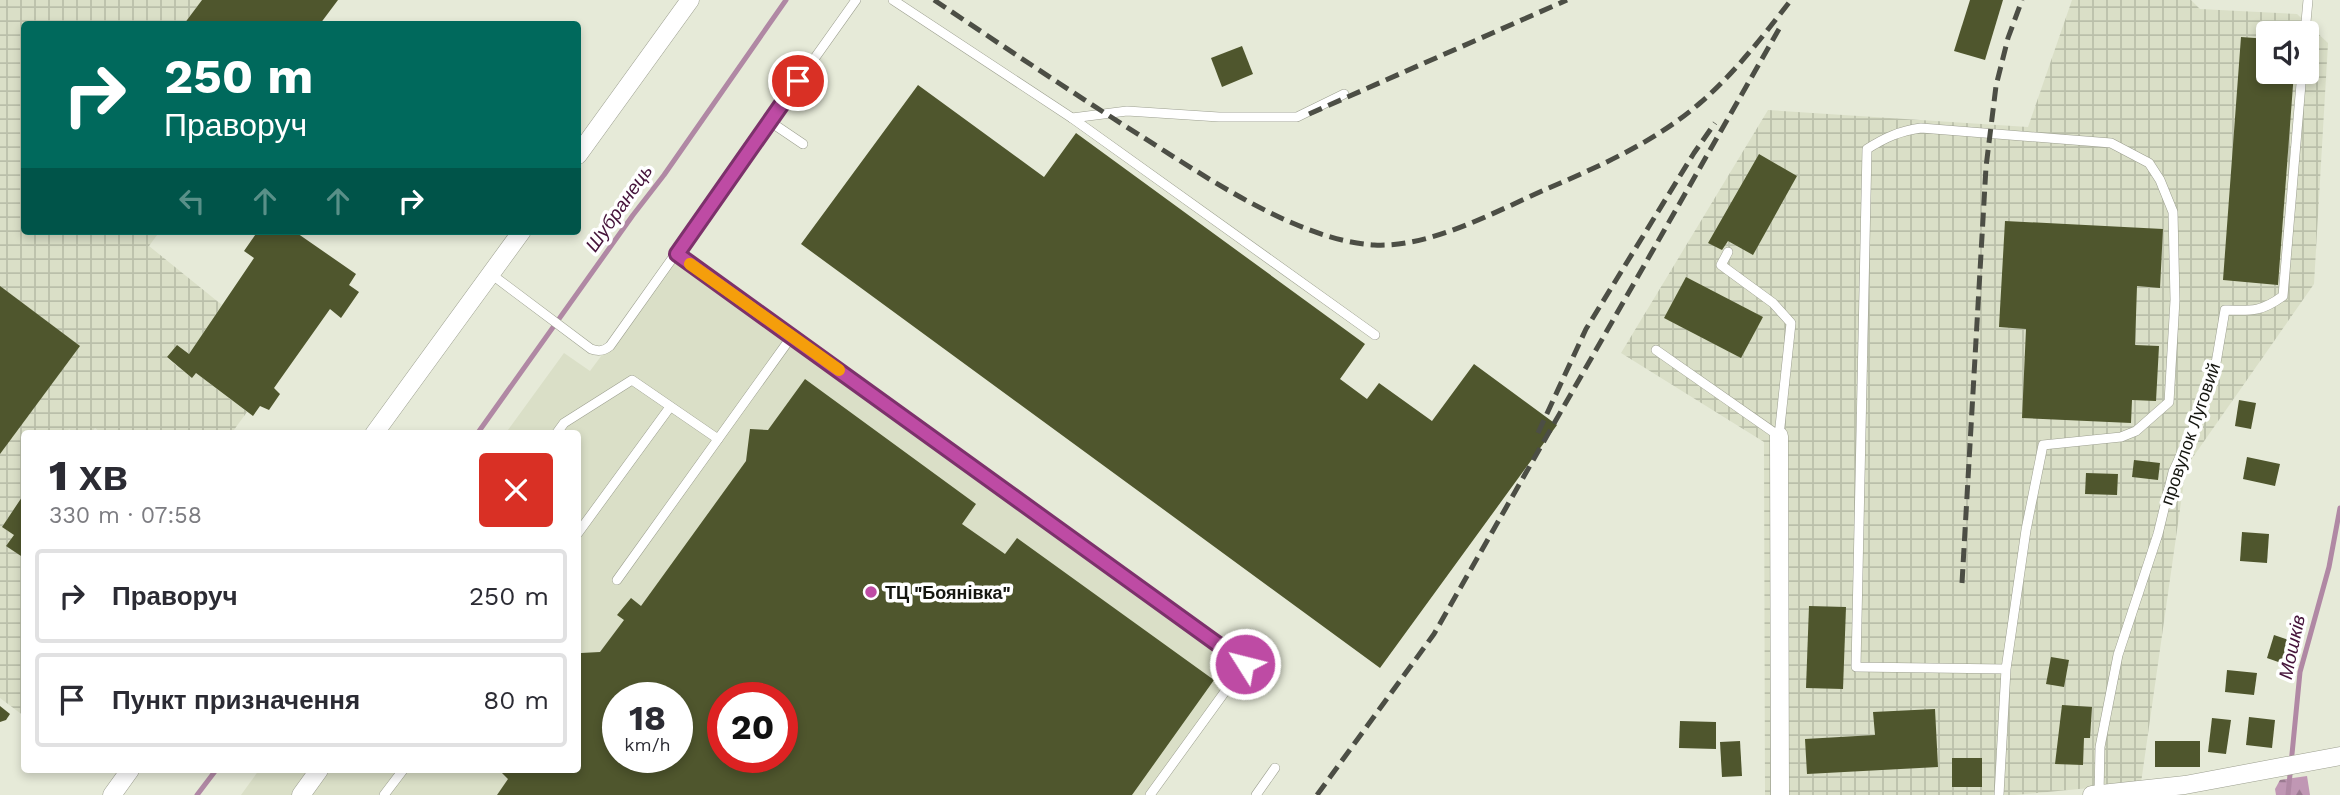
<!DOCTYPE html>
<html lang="uk">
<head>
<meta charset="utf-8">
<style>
	body { margin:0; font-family:"Work Sans",sans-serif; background:#f7f7f7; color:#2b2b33; height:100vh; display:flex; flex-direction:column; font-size:26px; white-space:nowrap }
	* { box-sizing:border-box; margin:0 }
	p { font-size:23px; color:#7c7c81 }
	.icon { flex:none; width:38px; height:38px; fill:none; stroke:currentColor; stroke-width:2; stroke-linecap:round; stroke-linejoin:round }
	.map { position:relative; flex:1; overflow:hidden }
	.side { position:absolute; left:21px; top:430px; width:560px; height:343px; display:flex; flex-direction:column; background:#fff; border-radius:7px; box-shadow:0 4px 10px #0003 }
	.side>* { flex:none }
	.top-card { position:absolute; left:21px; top:21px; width:560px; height:214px; border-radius:7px; box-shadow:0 4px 10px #0003; background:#00695c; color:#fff; overflow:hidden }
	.buttons { position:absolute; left:2256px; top:21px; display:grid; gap:14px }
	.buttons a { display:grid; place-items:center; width:63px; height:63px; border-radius:7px; background:#fff; box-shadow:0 4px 10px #0003; font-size:35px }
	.speed { position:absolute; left:602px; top:682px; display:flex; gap:14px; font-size:35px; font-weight:700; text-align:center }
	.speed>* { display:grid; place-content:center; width:91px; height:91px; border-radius:50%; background:#fff; box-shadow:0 4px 10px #0003; line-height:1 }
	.speed small { font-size:18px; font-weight:400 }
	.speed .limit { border:10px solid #d22; background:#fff; color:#111 }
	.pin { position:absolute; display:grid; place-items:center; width:60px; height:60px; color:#fff; margin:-30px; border:4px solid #fff; border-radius:50%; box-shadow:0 2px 7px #0007 }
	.me { position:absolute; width:77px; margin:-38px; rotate:306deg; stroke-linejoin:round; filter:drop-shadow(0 0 5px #0008) }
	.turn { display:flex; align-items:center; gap:24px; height:147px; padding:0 28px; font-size:32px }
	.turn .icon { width:91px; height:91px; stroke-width:2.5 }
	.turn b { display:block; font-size:49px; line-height:60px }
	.lanes { display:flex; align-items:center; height:66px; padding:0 28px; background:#0003; justify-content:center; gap:35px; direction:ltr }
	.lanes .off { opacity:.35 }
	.round { display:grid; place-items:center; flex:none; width:74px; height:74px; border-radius:7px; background:#f7f7f7 }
	.headline { display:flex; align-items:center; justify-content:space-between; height:119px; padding:0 28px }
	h1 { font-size:42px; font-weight:800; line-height:52px }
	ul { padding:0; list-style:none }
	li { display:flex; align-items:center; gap:21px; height:94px; margin:0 14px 10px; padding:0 14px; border:4px solid #e1e1e2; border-radius:7px }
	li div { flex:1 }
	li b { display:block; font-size:26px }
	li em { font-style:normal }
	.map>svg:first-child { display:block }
</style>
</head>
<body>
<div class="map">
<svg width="2340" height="795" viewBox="0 0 2340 795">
	<defs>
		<pattern id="industrial-grid" width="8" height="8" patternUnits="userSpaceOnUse" patternTransform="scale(1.75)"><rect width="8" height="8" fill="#dadfc7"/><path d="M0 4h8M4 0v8" fill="none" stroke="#babfaa"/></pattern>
		<pattern id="forest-firs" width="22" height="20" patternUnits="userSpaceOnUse" patternTransform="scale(1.75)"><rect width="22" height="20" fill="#c097b4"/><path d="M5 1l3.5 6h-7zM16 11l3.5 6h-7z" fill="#9b7a91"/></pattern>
	</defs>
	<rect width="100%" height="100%" fill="#e6ead8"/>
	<path fill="#dadfc7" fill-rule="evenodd" d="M677,254L1245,664L1150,795H241L259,770H578V434H505L564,353L590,371ZM618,698H677V758H618ZM723,698H782V758H723Z"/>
	<g fill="url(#industrial-grid)" fill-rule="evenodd">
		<polygon points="0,0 202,0 184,24 24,24 24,231 160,231 149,246 222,305 189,354 177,345 167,358 192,378 196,373 247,412 231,434 103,434 95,428 90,434 76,434 69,429 66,434 24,434 24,494 2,527 14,535 7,546 21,556 24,552 24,716 0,698"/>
		<path d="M2072,0H2191L2200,9L2297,14L2328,43L2314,284L2186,467L2141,783L2015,795H1765L1764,442L1621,353L1768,110L2028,127ZM2268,33H2306V72H2268Z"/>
	</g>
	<polygon fill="url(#forest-firs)" points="2307,776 2310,795 2276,795 2275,789 2280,780"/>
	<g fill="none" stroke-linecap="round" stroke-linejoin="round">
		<g stroke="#b088a4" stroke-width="5">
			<polyline points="477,434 633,215 664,175 786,0"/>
			<polyline points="197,795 216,770"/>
			<polyline points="2288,795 2300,672 2329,567 2340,508"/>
		</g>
	</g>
	<g fill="#4f562d" fill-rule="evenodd">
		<polygon points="202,0 338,0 320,24 184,24"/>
		<polygon points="1970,0 2003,0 1985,60 1954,51"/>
		<polygon points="2241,37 2268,39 2268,72 2294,72 2278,285 2223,280"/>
		<polygon points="1242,46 1253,74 1222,87 1211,58"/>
		<polygon points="918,85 1044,177 1076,133 1365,344 1340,379 1367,399 1379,383 1432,421 1474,364 1557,425 1380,668 801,244"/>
		<polygon points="1759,154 1797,176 1753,255 1728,241 1722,250 1708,243"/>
		<polygon points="2005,221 2163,229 2160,288 2137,286 2135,345 2159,346 2156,401 2132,400 2131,423 2022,418 2026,329 1999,327"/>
		<polygon points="258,231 271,231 275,233 276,231 294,231 356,274 349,285 359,292 341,318 330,309 274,388 280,394 269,410 260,406 253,416 196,373 192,378 167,357 177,345 189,354 254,258 244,251"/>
		<polygon points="1686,277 1763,317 1741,358 1664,318"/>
		<polygon points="0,286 80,346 0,454"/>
		<path d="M805,379L976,504L962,524L1005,554L1017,538L1214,680L1132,795H497L508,779L499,770H578V656L581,653L600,652L624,620L617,615L631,598L641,606L746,461L750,429L768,430ZM618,698H677V758H618ZM723,698H782V758H723Z"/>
		<polygon points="2239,400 2256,403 2251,429 2235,426"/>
		<polygon points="2247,457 2280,464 2275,486 2243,479"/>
		<polygon points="2134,460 2160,463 2158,480 2132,477"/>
		<polygon points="2086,473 2118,474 2117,495 2085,494"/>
		<polygon points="24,494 24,552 21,556 6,546 14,535 2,527"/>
		<polygon points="2242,532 2269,534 2267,563 2240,561"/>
		<polygon points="1809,606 1846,607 1843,689 1806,688"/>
		<polygon points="2274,635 2292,641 2284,664 2267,658"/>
		<polygon points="2051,657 2069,660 2064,687 2046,684"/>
		<polygon points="2227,670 2257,673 2254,695 2225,692"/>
		<polygon points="2062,705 2092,707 2090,738 2084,738 2083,765 2055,764"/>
		<polygon points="0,706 10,714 6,720 0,722"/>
		<polygon points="1935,709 1938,767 1807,774 1805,739 1875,735 1873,712"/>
		<polygon points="2249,717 2275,720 2272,748 2246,745"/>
		<polygon points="2212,718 2231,720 2226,754 2208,752"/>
		<polygon points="1680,721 1716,722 1716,749 1679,748"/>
		<polygon points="1740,741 1742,776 1722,777 1720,742"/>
		<rect x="2155" y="741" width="45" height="26"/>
		<rect x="1952" y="758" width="30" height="29"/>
	</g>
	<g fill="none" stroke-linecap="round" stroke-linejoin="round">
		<g stroke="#9c9f8f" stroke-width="10">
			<g id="lane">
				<polyline points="893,0 1072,118 1375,335"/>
				<polyline points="2305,33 2308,0"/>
				<polyline points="1072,118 1127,111 1219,117 1297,117 1344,94"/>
				<polyline points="769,121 803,144"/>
				<polyline points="677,254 1245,664 1150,795"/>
				<path d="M491,274L591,349C599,352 604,351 610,346L856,0"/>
				<polyline points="1656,350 1779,436 1791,323 1773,303 1721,265 1728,252"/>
				<polyline points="556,434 564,423 632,380 718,439"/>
				<polyline points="578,533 670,407"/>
				<polyline points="617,580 792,336"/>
				<path d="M2099,794L2100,747L2118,655L2158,534L2173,472L2207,398L2215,369L2225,310C2252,311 2261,312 2283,296L2302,72"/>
				<polyline points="384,795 403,770"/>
				<polyline points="1256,795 1275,768"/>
				<path d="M1999,795L2006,669L2026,530L2043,445L2121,437L2136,431L2169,402L2175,300L2173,212L2160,180L2149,163L2111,143L1921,128C1900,131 1886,137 1867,149L1856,667L2006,669"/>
			</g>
		</g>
		<g stroke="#9c9f8f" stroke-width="19">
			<g id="street">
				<polyline points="578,155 690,0"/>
				<polyline points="374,434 522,231"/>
				<polyline points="1779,436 1780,795"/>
				<polyline points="112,795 130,770"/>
				<polyline points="301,795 319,770"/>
				<polyline points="2092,795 2185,785 2340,756"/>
			</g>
		</g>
		<use href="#lane" stroke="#fff" stroke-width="9"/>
		<use href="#street" stroke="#fff" stroke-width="18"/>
		<g stroke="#4c4e45" stroke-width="5" stroke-dasharray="14 7" stroke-linecap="butt">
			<path d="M934,0C1003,46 1071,92 1141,136C1206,177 1297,240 1374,245C1429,248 1495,212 1544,190C1598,167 1655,142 1700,103C1735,73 1763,36 1791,0"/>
			<polyline points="1309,114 1567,0"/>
			<polyline points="1538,433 1586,329 1694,153 1715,123"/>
			<polyline points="1962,583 1986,167 1996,86 2008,38 2022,0"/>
			<polyline points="1317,795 1434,634 1779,29"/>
		</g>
	</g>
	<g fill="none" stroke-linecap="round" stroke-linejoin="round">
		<g stroke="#7c316b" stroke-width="18">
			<polyline id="route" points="798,81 677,254 1245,664"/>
		</g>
		<use href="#route" stroke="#be4ba4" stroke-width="12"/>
		<polyline stroke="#f59e0b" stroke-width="12" points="690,264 839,370"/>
	</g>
	<circle fill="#be4ba4" stroke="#fff" stroke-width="2.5" cx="871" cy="592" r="7"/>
	<g text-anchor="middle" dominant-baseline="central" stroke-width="7" stroke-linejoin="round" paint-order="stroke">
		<g font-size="18" fill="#151610" stroke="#fff">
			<text transform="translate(2190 434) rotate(-71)">провулок Луговий</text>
		</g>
		<g font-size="18" font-weight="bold" fill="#151610" stroke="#fff" text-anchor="start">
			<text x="885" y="592">ТЦ "Боянівка"</text>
		</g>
		<g font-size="19" font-style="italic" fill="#45133a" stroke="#fff">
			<text transform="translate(619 208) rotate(-55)">Шубранець</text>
			<text transform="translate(2292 647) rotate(-78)">Мошків</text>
		</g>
	</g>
</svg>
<div class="buttons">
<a><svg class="icon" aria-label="sound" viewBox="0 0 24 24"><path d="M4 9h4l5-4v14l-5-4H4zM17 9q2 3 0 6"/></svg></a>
</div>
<div class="speed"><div>18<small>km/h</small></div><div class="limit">20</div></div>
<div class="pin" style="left:798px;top:81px;background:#d93025"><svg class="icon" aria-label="arrive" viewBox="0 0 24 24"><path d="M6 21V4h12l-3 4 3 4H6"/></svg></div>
<svg class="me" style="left:1245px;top:664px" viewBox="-20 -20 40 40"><circle r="17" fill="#be4ba4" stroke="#fff" stroke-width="3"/><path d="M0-11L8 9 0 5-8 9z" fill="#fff"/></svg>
<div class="top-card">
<div class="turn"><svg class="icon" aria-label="right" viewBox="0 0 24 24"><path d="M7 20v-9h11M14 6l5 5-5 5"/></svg><div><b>250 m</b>Праворуч</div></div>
<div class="lanes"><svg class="icon off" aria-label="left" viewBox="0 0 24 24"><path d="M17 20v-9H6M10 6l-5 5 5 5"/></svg><svg class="icon off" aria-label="ahead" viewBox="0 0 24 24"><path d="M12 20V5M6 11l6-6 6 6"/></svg><svg class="icon off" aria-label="ahead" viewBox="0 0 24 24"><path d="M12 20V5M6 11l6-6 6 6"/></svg><svg class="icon" aria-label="right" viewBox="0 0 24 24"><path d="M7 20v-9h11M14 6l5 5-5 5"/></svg></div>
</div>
<section class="side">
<div class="headline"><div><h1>1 хв</h1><p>330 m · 07:58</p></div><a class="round" style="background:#d93025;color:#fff"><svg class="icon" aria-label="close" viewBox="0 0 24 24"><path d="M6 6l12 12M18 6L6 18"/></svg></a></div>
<ul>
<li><svg class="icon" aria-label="right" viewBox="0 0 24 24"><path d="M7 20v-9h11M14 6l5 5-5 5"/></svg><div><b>Праворуч</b></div><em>250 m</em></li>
<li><svg class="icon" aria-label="arrive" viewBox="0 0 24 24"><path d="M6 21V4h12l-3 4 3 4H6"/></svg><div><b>Пункт призначення</b></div><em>80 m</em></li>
</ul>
</section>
</div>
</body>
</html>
